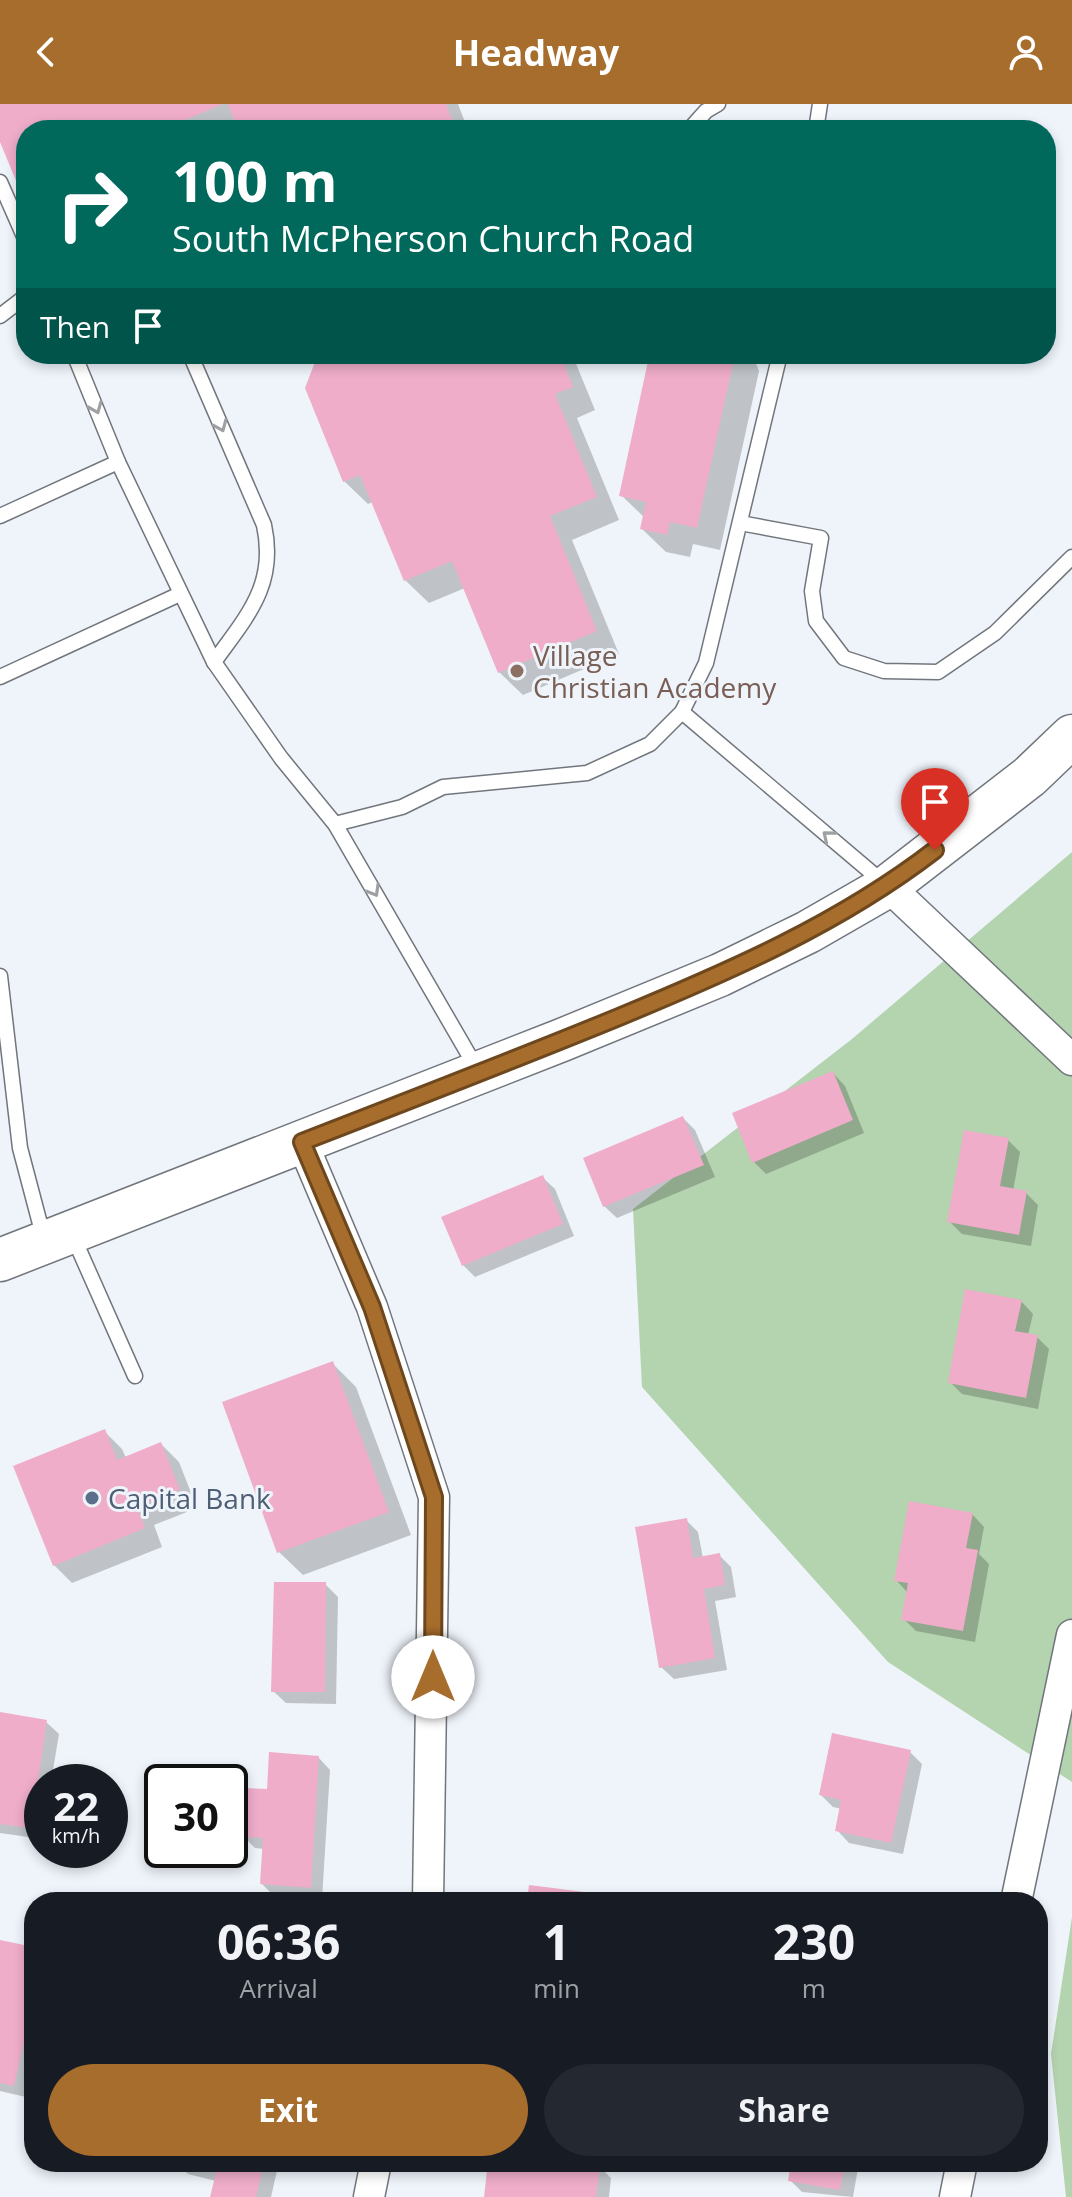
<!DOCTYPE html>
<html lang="en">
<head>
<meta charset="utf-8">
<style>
	body { margin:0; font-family:"Open Sans",sans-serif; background:#242831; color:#f1f3f6; height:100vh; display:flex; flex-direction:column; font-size:30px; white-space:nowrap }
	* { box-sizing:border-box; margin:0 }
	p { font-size:26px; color:#9ea1a6 }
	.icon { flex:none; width:44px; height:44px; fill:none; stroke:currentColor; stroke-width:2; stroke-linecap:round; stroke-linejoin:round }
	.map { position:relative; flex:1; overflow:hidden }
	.details { position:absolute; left:24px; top:1788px; width:1024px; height:280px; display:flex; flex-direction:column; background:#171b24; border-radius:32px; box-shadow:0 4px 12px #0003 }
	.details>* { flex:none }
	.banner { position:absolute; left:16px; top:16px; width:1040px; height:244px; border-radius:32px; box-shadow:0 4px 12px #0003; background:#00695c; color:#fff; overflow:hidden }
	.speed { position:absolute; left:24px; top:1660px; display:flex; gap:16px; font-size:40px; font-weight:700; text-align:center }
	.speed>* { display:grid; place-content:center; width:104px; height:104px; border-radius:50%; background:#171b24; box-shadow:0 4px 12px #0003; line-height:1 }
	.speed small { font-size:20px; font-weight:400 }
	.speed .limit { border:4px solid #111; border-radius:12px; background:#fff; color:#111 }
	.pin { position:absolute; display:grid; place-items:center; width:68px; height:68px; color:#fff; margin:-82px -34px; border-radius:50% 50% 50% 0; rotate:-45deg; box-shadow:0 0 8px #0007 }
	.pin .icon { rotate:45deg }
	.me { position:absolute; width:88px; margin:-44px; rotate:0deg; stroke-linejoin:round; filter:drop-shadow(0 0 6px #0008) }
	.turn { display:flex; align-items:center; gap:28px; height:168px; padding:0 24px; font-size:36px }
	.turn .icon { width:104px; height:104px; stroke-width:2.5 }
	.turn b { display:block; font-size:56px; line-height:68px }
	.then { display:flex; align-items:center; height:76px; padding:0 24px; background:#0003; gap:16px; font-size:30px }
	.eta { display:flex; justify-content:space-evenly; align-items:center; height:136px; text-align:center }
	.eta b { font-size:48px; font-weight:700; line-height:56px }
	.button { display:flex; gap:16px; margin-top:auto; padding:16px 24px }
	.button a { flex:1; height:92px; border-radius:48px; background:#a76d2c; color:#fff; font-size:32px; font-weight:700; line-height:92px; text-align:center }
	.button a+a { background:#242831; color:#f1f3f6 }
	header { display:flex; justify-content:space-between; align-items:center; height:104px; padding:0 24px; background:#a76d2c; color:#fff; font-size:36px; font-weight:700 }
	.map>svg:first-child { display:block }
</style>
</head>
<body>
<header><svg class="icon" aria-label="back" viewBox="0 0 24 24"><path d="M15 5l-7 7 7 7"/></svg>Headway<svg class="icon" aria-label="person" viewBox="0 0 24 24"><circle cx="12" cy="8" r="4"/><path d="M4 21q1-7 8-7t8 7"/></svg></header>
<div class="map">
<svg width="1072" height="2093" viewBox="0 0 1072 2093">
	<rect width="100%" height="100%" fill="#eff4fb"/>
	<g fill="#b4d3af">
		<polygon points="1072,748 1072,1678 888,1558 642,1283 633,1105 852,935"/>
		<polygon points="1072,1813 1072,2093 1066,2093 1051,1950"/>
	</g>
	<g fill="#0003">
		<polygon points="0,0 458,0 468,26 26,26 26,96 0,33"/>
		<polygon points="320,250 572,250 595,306 577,314 619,416 572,436 619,550 523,591 499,568 465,484 429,499 405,476 373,398 368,400 344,377"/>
		<polygon points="647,250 752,250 759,267 720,446 693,440 690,453 666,448 642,425 645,414 621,391 650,257"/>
		<polygon points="833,969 845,982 864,1029 766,1070 753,1057"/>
		<polygon points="683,1014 695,1026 715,1073 617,1114 604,1102"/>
		<polygon points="1008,1036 1020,1048 1013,1087 1026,1089 1038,1101 1031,1142 962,1130 949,1117"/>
		<polygon points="542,1073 555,1085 574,1132 475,1173 463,1161"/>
		<polygon points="1021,1197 1033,1210 1028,1231 1037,1233 1049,1245 1038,1305 962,1290 950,1278"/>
		<polygon points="333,1260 356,1283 411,1431 303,1471 279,1448"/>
		<polygon points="104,1327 122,1345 126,1354 161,1340 179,1358 197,1404 154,1421 162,1443 72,1479 54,1461"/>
		<polygon points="972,1410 984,1423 979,1450 989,1460 975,1538 916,1527 904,1515 908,1489 896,1476"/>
		<polygon points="686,1416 698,1428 703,1454 719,1451 731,1463 736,1493 715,1497 727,1566 674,1575 661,1563"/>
		<polygon points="325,1480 338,1493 336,1600 286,1599 273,1587"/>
		<polygon points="0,1610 46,1618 59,1630 51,1678 42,1678 42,1735 0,1729"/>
		<polygon points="910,1648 922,1660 903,1750 849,1739 837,1726 842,1705 833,1703 821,1691"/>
		<polygon points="318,1653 330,1666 322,1795 274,1792 262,1780 264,1745 255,1744 243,1732 269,1687"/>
		<polygon points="0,1838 34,1845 34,1958 26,1993 0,1987"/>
		<polygon points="176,2058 279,2058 271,2093 212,2093 216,2077 188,2070"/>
		<polygon points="490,2058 615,2058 614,2064 599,2062 611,2074 609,2093 486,2093"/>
		<polygon points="793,2058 859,2058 853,2093 802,2088 790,2076"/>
	</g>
	<g fill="#efadca">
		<polygon points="0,0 223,0 161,26 26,26 26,101 0,38"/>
		<polygon points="228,0 446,0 456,26 238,26"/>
		<polygon points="318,250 560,250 573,283 555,290 597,393 550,412 597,527 498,569 452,457 404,477 360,371 343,378 305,284"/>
		<polygon points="645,250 735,250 697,424 670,418 667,431 640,425 646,398 619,392 648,257"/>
		<polygon points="833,967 853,1016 752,1059 732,1009"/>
		<polygon points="683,1012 704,1061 603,1103 583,1054"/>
		<polygon points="964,1026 1009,1034 1000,1082 1027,1087 1019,1131 947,1118"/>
		<polygon points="543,1071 563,1120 462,1162 441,1113"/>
		<polygon points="965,1185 1022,1196 1015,1227 1038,1231 1026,1294 948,1279"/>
		<polygon points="333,1257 389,1408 277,1449 222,1298"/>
		<polygon points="105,1325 117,1356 161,1338 180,1386 137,1403 145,1424 53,1462 13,1362"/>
		<polygon points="909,1397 973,1409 966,1444 978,1446 963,1527 901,1516 908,1479 894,1477"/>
		<polygon points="687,1414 693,1454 720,1449 725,1481 704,1485 715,1554 659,1564 635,1423"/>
		<polygon points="274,1478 326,1478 325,1588 271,1588"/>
		<polygon points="0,1608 47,1616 31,1724 0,1720"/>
		<polygon points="832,1629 911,1646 891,1739 835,1727 841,1696 819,1691"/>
		<polygon points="269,1648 319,1652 311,1784 260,1780 263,1734 241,1733 244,1684 267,1685"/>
		<polygon points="529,1781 640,1795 639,1798 527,1798"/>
		<polygon points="0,1836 34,1843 34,1930 26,1929 14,1982 0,1979"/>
		<polygon points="175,2058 264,2058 256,2093 210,2093 216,2069"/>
		<polygon points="488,2058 600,2060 596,2093 484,2093"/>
		<polygon points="791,2058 845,2058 840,2086 788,2077"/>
	</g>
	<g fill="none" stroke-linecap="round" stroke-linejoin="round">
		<g stroke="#71767d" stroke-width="17">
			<g id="lane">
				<polyline points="689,26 706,7 718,0"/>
				<polyline points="816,26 820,0"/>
				<polyline points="0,78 26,137"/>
				<polyline points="0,212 26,192"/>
				<polyline points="74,250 118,358"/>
				<path d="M190,250L264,421C277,481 247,512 214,558"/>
				<polyline points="0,412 118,358 214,558 281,654 335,720 477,965"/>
				<polyline points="740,419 821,434 812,487 816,517 844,554 884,567 938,568 995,529 1072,453"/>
				<polyline points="0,573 180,490"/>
				<polyline points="682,608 885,780"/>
				<polyline points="335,720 402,703 443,683 587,669 650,640 682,608 706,559 780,250"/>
				<polyline points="0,872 20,1044 44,1135"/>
				<polyline points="72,1130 135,1272"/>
			</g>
		</g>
		<g stroke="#71767d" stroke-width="33">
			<g id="street">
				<polyline points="888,782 1072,956"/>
				<polyline points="302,1038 372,1203 434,1393 428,1798"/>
				<polyline points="1016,1798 1072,1531"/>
				<polyline points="369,2093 376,2058"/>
				<polyline points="955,2093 962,2058"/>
			</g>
		</g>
		<g stroke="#71767d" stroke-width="45">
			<polyline id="secondary" points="0,1156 562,936 720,871 808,828 888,782 1029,673 1072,632"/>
		</g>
		<use href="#lane" stroke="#fff" stroke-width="14"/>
		<use href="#street" stroke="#fff" stroke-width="30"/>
		<use href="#secondary" stroke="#fff" stroke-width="42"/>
	</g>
	<defs><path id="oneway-chevron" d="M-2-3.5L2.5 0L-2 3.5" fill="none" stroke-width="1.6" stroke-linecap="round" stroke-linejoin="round" transform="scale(2)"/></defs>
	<g stroke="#9fa0a1">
		<use href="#oneway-chevron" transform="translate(96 304) rotate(68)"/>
		<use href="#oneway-chevron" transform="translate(221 322) rotate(67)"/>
		<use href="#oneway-chevron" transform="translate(828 732) rotate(-140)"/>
		<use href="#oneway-chevron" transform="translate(374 787) rotate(60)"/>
	</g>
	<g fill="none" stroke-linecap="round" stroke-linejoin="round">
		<g stroke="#6d471d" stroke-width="20">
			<path id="route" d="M433,1573L434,1393L372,1203L302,1038C408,997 514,956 619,913C730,867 839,820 935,746"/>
		</g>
		<use href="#route" stroke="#a76d2c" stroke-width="14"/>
	</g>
	<circle fill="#8d6e63" stroke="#eff4fb" stroke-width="3" cx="517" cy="567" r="8"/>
	<circle fill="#5c6f8a" stroke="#eff4fb" stroke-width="3" cx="92" cy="1394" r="8"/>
	<g text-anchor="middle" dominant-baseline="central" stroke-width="6" stroke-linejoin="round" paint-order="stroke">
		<g font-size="28" fill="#785e54" stroke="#eff4fb" text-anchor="start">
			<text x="533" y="551">Village<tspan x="533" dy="32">Christian Academy</tspan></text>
		</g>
		<g font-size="28" fill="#4e5e75" stroke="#eff4fb" text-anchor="start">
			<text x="108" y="1394">Capital Bank</text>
		</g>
	</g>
</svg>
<div class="speed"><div>22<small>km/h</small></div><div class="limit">30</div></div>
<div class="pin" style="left:935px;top:746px;background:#d93025"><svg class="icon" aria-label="arrive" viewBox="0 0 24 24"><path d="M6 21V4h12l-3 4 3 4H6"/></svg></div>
<svg class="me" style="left:433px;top:1573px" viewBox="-20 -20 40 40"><circle r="19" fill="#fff"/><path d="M0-13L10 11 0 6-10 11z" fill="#a76d2c"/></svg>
<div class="banner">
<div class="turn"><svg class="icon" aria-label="right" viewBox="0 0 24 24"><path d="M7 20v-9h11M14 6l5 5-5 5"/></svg><div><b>100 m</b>South McPherson Church Road</div></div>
<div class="then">Then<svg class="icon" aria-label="arrive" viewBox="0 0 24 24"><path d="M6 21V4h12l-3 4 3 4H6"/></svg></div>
</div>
<section class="details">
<div class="eta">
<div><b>06:36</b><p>Arrival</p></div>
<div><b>1</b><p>min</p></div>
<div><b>230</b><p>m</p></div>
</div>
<div class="button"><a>Exit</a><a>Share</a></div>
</section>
</div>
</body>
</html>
